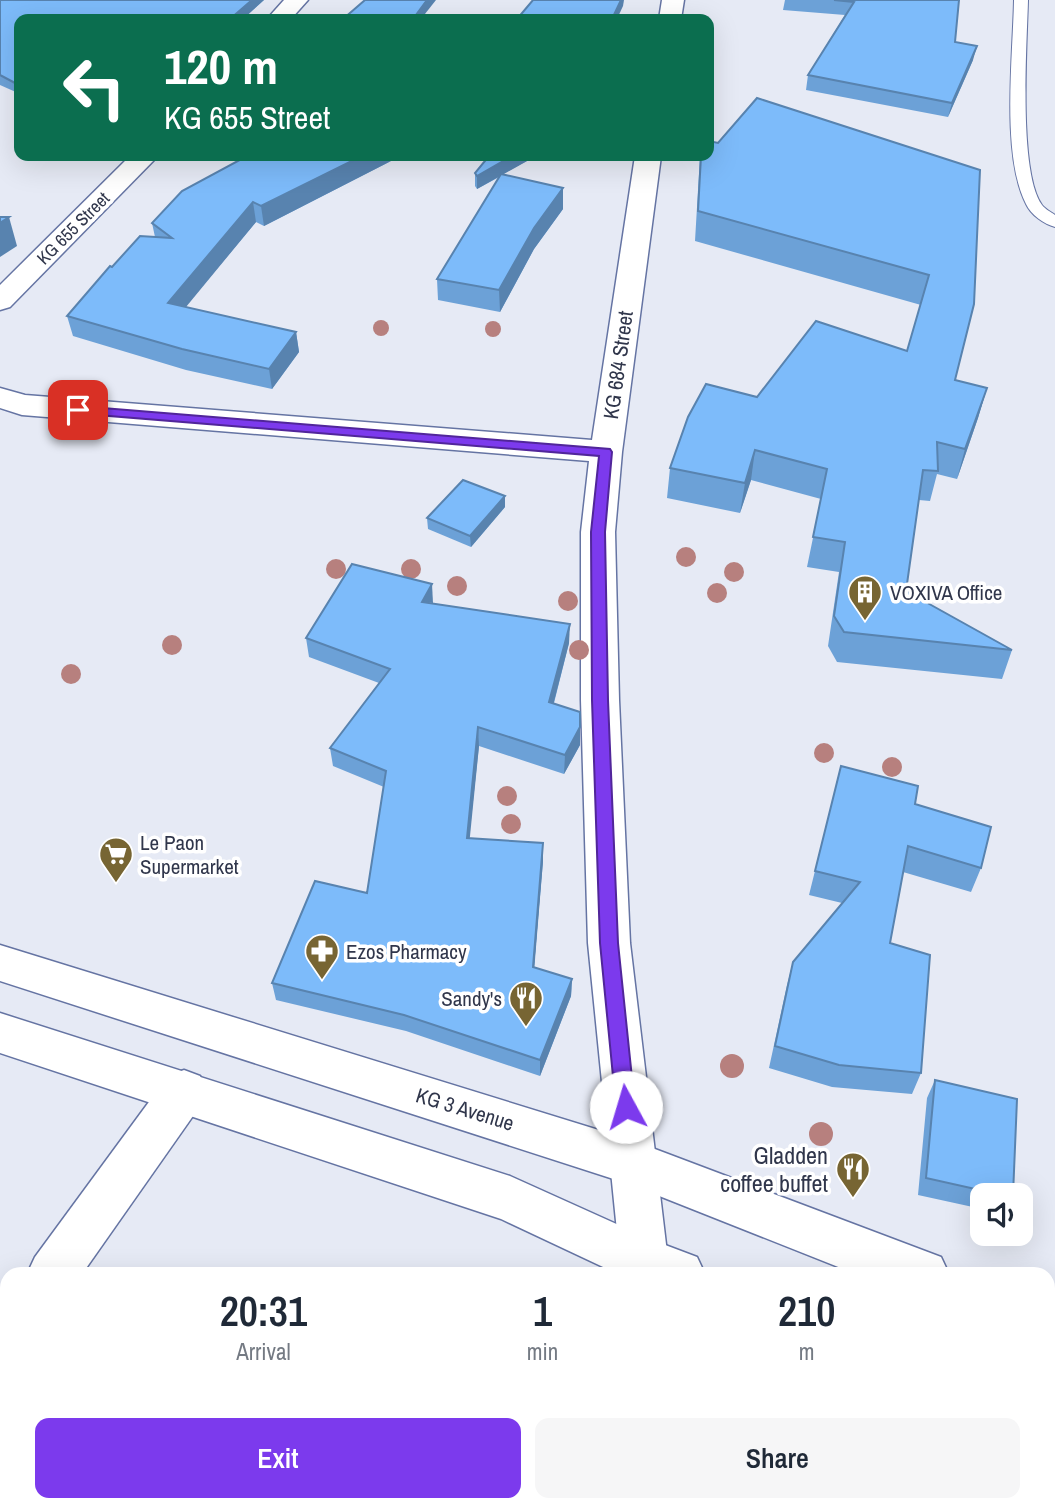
<!DOCTYPE html>
<html lang="en">
<head>
<meta charset="utf-8">
<style>
	body { margin:0; font-family:"Archivo Narrow",sans-serif; background:#f6f6f7; color:#1f2937; height:100vh; display:flex; flex-direction:column; font-size:26px; white-space:nowrap }
	* { box-sizing:border-box; margin:0 }
	p { font-size:23px; color:#747a83 }
	.icon { flex:none; width:38px; height:38px; fill:none; stroke:currentColor; stroke-width:2; stroke-linecap:round; stroke-linejoin:round }
	.map { position:relative; flex:1; overflow:hidden }
	.side { position:absolute; left:0px; top:1267px; width:1055px; height:245px; display:flex; flex-direction:column; background:#fff; border-radius:21px 21px 0 0; box-shadow:0 7px 28px #0002 }
	.side>* { flex:none }
	.top-card { position:absolute; left:14px; top:14px; width:700px; height:147px; border-radius:14px; box-shadow:0 7px 28px #0002; background:#0b6e4f; color:#fff; overflow:hidden }
	.fabs { position:absolute; left:970px; top:1183px; display:grid; gap:14px }
	.fabs a { display:grid; place-items:center; width:63px; height:63px; border-radius:14px; background:#fff; box-shadow:0 7px 28px #0002; font-size:35px }
	.pin { position:absolute; display:grid; place-items:center; width:60px; height:60px; color:#fff; margin:-30px; border-radius:14px; box-shadow:0 4px 10px #0006 }
	.me { position:absolute; width:77px; margin:-38px; rotate:354deg; stroke-linejoin:round; filter:drop-shadow(0 0 5px #0008) }
	.turn { display:flex; align-items:center; gap:24px; height:147px; padding:0 35px; font-size:32px }
	.turn .icon { width:91px; height:91px; stroke-width:2.5 }
	.turn b { display:block; font-size:49px; line-height:60px }
	.eta { display:flex; justify-content:space-evenly; align-items:center; height:119px; text-align:center }
	.eta b { font-size:42px; font-weight:600; line-height:49px }
	.primary-button { display:flex; gap:14px; margin-top:auto; padding:14px 35px }
	.primary-button a { flex:1; height:80px; border-radius:14px; background:#7c3aed; color:#fff; font-size:28px; font-weight:600; line-height:80px; text-align:center }
	.primary-button a+a { background:#f6f6f7; color:#1f2937 }
	.map>svg:first-child { display:block }
</style>
</head>
<body>
<div class="map">
<svg width="1055" height="1512" viewBox="0 0 1055 1512">
	<rect width="100%" height="100%" fill="#e6eaf5"/>
	<g fill="none" stroke-linecap="round" stroke-linejoin="round">
		<g stroke="#6574a3" stroke-width="2">
			<path id="service" d="M1014,0H1028C1027,43 1018,172 1042,205C1045,209 1051,212 1055,215V227C1044,224 1031,215 1026,204C1001,155 1013,56 1014,0Z"/>
		</g>
		<g stroke="#6574a3" stroke-width="3">
			<g id="minor">
				<polygon points="284,0 308,0 291,19 267,19"/>
				<polygon points="662,0 684,0 681,19 659,19"/>
				<polygon points="130,156 158,156 10,307 0,310 0,285"/>
				<polygon points="635,156 661,156 622,452 615,532 619,700 630,943 668,1261 665,1274 615,1274 620,1261 588,943 581,700 581,532 589,461 22,415 0,408 0,388 25,395 592,440"/>
				<polygon points="184,1070 200,1076 207,1091 200,1106 82,1274 27,1274 35,1257 168,1076"/>
				<polygon points="7,1311 7,1368 0,1371 0,1314"/>
				<polygon points="548,1505 602,1505 600,1512 546,1512"/>
			</g>
		</g>
		<g stroke="#6574a3" stroke-width="3">
			<g id="secondary">
				<polygon points="0,945 631,1140 941,1257 949,1274 856,1274 629,1184 0,981"/>
				<polygon points="0,1013 510,1176 652,1240 697,1257 705,1274 618,1274 501,1219 0,1053"/>
				<polygon points="1048,1294 1055,1297 1055,1347 1048,1344"/>
				<polygon points="1048,1382 1055,1384 1055,1436 1048,1434"/>
			</g>
		</g>
		<use href="#service" fill="#fff" fill-rule="evenodd"/>
		<use href="#minor" fill="#fff" fill-rule="evenodd"/>
		<use href="#secondary" fill="#fff" fill-rule="evenodd"/>
	</g>
	<g fill="#b7807e">
		<circle cx="381" cy="328" r="8"/>
		<circle cx="493" cy="329" r="8"/>
		<circle cx="686" cy="557" r="10"/>
		<circle cx="336" cy="569" r="10"/>
		<circle cx="411" cy="569" r="10"/>
		<circle cx="734" cy="572" r="10"/>
		<circle cx="457" cy="586" r="10"/>
		<circle cx="717" cy="593" r="10"/>
		<circle cx="568" cy="601" r="10"/>
		<circle cx="172" cy="645" r="10"/>
		<circle cx="579" cy="650" r="10"/>
		<circle cx="71" cy="674" r="10"/>
		<circle cx="824" cy="753" r="10"/>
		<circle cx="892" cy="767" r="10"/>
		<circle cx="507" cy="796" r="10"/>
		<circle cx="511" cy="824" r="10"/>
		<circle cx="732" cy="1066" r="12"/>
		<circle cx="821" cy="1134" r="12"/>
	</g>
	<g fill="#6ca1d7">
		<polygon points="0,0 264,0 243,19 19,19 18,93 0,85"/>
		<polygon points="785,0 959,0 955,42 973,60 948,117 806,90 808,75 845,15 783,10"/>
		<polygon points="718,143 980,170 955,380 987,388 978,418 957,479 937,474 930,501 919,500 906,591 1012,650 1002,679 837,662 828,646 839,572 807,567 821,499 751,480 740,513 667,498 670,468 757,397 907,351 921,305 695,241 700,156 709,156"/>
		<polygon points="489,156 536,156 503,174 563,188 563,209 534,249 500,312 438,300 437,279 499,177 477,189 475,186 475,173"/>
		<polygon points="391,161 264,226 256,222 185,307 296,332 299,352 272,389 186,370 73,336 67,316 112,267 155,237 152,223"/>
		<polygon points="505,507 471,547 428,529 427,518"/>
		<polygon points="433,603 569,643 554,703 580,727 580,745 564,774 479,746 469,838 543,843 543,861 534,967 572,979 571,996 540,1076 406,1031 276,1000 272,983 367,893 384,787 333,766 330,748 379,683 309,657 306,638"/>
		<polygon points="841,766 915,804 981,868 971,892 903,872 890,943 921,1073 912,1094 832,1087 769,1068 787,985 793,962 842,903 809,895"/>
		<polygon points="935,1080 1013,1195 982,1195 982,1209 918,1195 927,1098"/>
	</g>
	<g fill="#5883af">
		<polygon points="252,0 264,0 243,19 230,19"/>
		<polygon points="427,0 436,0 421,19 413,19"/>
		<polygon points="621,0 624,0 623,6 617,19 612,19"/>
		<polygon points="977,46 973,60 948,117 952,103"/>
		<polygon points="19,81 19,93 18,93 15,83"/>
		<polygon points="362,156 390,156 391,161 264,226 261,206"/>
		<polygon points="512,156 536,156 477,189 477,176"/>
		<polygon points="563,188 563,209 534,249 500,312 499,290 534,228"/>
		<polygon points="253,202 256,222 172,324 168,303"/>
		<polygon points="9,217 17,246 0,257 0,223"/>
		<polygon points="296,332 299,352 272,389 269,369"/>
		<polygon points="987,388 978,418 957,479 965,449"/>
		<polygon points="755,450 751,480 740,513 745,483"/>
		<polygon points="505,496 505,507 471,547 470,536"/>
		<polygon points="432,584 433,603 422,602"/>
		<polygon points="570,624 569,643 549,721 549,702"/>
		<polygon points="478,727 479,746 468,856 467,838"/>
		<polygon points="580,727 580,745 564,774 565,755"/>
		<polygon points="543,843 543,861 533,984 533,967"/>
		<polygon points="572,979 571,996 540,1076 540,1060"/>
	</g>
	<g fill="#7dbbfa" stroke="#5883af" stroke-width="2">
		<polygon points="0,0 252,0 230,19 19,19 19,81 15,83 0,75"/>
		<polygon points="365,0 427,0 413,19 343,19"/>
		<polygon points="533,0 621,0 612,19 517,19"/>
		<polygon points="834,0 959,0 955,42 977,46 952,103 808,75 854,2"/>
		<polygon points="757,98 980,170 974,304 955,380 987,388 965,449 937,442 938,471 923,470 906,591 1012,650 844,632 834,616 845,542 813,537 827,469 755,450 745,483 670,468 688,417 706,384 757,397 816,321 907,351 929,275 698,211 701,156 709,156 709,141 718,143"/>
		<polygon points="247,156 362,156 261,206 253,202 168,303 296,332 269,369 182,349 67,316 110,266 112,267 140,236 172,238 152,223 182,191"/>
		<polygon points="489,156 512,156 477,176 475,173"/>
		<polygon points="501,174 563,188 534,228 499,290 437,279"/>
		<polygon points="0,217 9,217 0,223"/>
		<polygon points="463,480 505,496 470,536 427,518"/>
		<polygon points="352,564 432,584 422,602 570,624 549,702 580,712 580,727 565,755 478,727 467,838 543,843 533,967 572,979 540,1060 404,1015 272,983 315,881 367,893 386,771 330,748 390,669 306,638"/>
		<polygon points="841,766 918,786 915,804 991,827 981,868 908,846 890,943 930,955 921,1073 839,1065 775,1046 793,962 860,882 815,871"/>
		<polygon points="935,1080 1017,1099 1013,1195 1002,1195 926,1178"/>
	</g>
	<polygon fill="#7c3aed" stroke="#51269a" stroke-width="2" points="78,406 610,449 612,452 605,532 608,700 618,943 635,1107 632,1113 626,1116 619,1113 616,1107 600,943 592,700 591,532 599,456 73,413 73,407"/>
	<defs>
		<g id="building-pin" transform="scale(1.75)"><path d="M0 17L-7.5 6A9.5 9.5 0 1 1 7.5 6Z" fill="#776533" stroke="#fff"/><path d="M-4-6H4V6H1V3H-1V6H-4ZM-2.5-4.3h1.7v1.8h-1.7ZM.8-4.3h1.7v1.8H.8ZM-2.5-1h1.7V.8h-1.7ZM.8-1h1.7V.8H.8Z" fill="#fff"/></g>
		<g id="supermarket-pin" transform="scale(1.75)"><path d="M0 17L-7.5 6A9.5 9.5 0 1 1 7.5 6Z" fill="#776533" stroke="#fff"/><path d="M-6-5.5h2.5l.6 2H6L4.5 2H-2.5L-4.4-4H-6ZM-1.5 3.2a1.3 1.3 0 1 0 .1 0ZM3 3.2a1.3 1.3 0 1 0 .1 0Z" fill="#fff"/></g>
		<g id="pharmacy-pin" transform="scale(1.75)"><path d="M0 17L-7.5 6A9.5 9.5 0 1 1 7.5 6Z" fill="#776533" stroke="#fff"/><path d="M-2-6h4v4h4v4h-4v4h-4v-4h-4v-4h4Z" fill="#fff"/></g>
		<g id="restaurant-pin" transform="scale(1.75)"><path d="M0 17L-7.5 6A9.5 9.5 0 1 1 7.5 6Z" fill="#776533" stroke="#fff"/><path d="M-5-6h1v4h1v-4h1v4h1v-4h1v5L-1.5 .5V6h-2V.5L-5-1ZM5-6V6H3V1.5H1.5Q1.5-4 5-6Z" fill="#fff"/></g>
	</defs>
	<g fill-rule="evenodd">
		<use href="#building-pin" x="865" y="592"/>
		<use href="#supermarket-pin" x="116" y="854"/>
		<use href="#pharmacy-pin" x="322" y="951"/>
		<use href="#restaurant-pin" x="526" y="998"/>
		<use href="#restaurant-pin" x="853" y="1169"/>
	</g>
	<g text-anchor="middle" dominant-baseline="central" stroke-width="7" stroke-linejoin="round" paint-order="stroke">
		<g font-size="18" fill="#30364b" stroke="#fff">
			<text transform="translate(73 228) rotate(-45)">KG 655 Street</text>
		</g>
		<g font-size="21" fill="#30364b" stroke="#fff">
			<text transform="translate(618 365) rotate(-82)">KG 684 Street</text>
			<text transform="translate(465 1109) rotate(17)">KG 3 Avenue</text>
		</g>
		<g font-size="21" fill="#30364b" stroke="#fff" text-anchor="start">
			<text x="890" y="592">VOXIVA Office</text>
			<text x="140" y="842">Le Paon<tspan x="140" dy="24">Supermarket</tspan></text>
			<text x="346" y="951">Ezos Pharmacy</text>
			<text x="502" y="998" text-anchor="end">Sandy's</text>
		</g>
		<g font-size="24" fill="#30364b" stroke="#fff" text-anchor="end">
			<text x="828" y="1155">Gladden<tspan x="828" dy="28">coffee buffet</tspan></text>
		</g>
	</g>
</svg>
<div class="fabs">
<a><svg class="icon" aria-label="sound" viewBox="0 0 24 24"><path d="M4 9h4l5-4v14l-5-4H4zM17 9q2 3 0 6"/></svg></a>
</div>
<div class="pin" style="left:78px;top:410px;background:#d93025"><svg class="icon" aria-label="arrive" viewBox="0 0 24 24"><path d="M6 21V4h12l-3 4 3 4H6"/></svg></div>
<svg class="me" style="left:626px;top:1107px" viewBox="-20 -20 40 40"><circle r="19" fill="#fff"/><path d="M0-13L10 11 0 6-10 11z" fill="#7c3aed"/></svg>
<div class="top-card">
<div class="turn"><svg class="icon" aria-label="left" viewBox="0 0 24 24"><path d="M17 20v-9H6M10 6l-5 5 5 5"/></svg><div><b>120 m</b>KG 655 Street</div></div>
</div>
<section class="side">
<div class="eta">
<div><b>20:31</b><p>Arrival</p></div>
<div><b>1</b><p>min</p></div>
<div><b>210</b><p>m</p></div>
</div>
<div class="primary-button"><a>Exit</a><a>Share</a></div>
</section>
</div>
</body>
</html>
